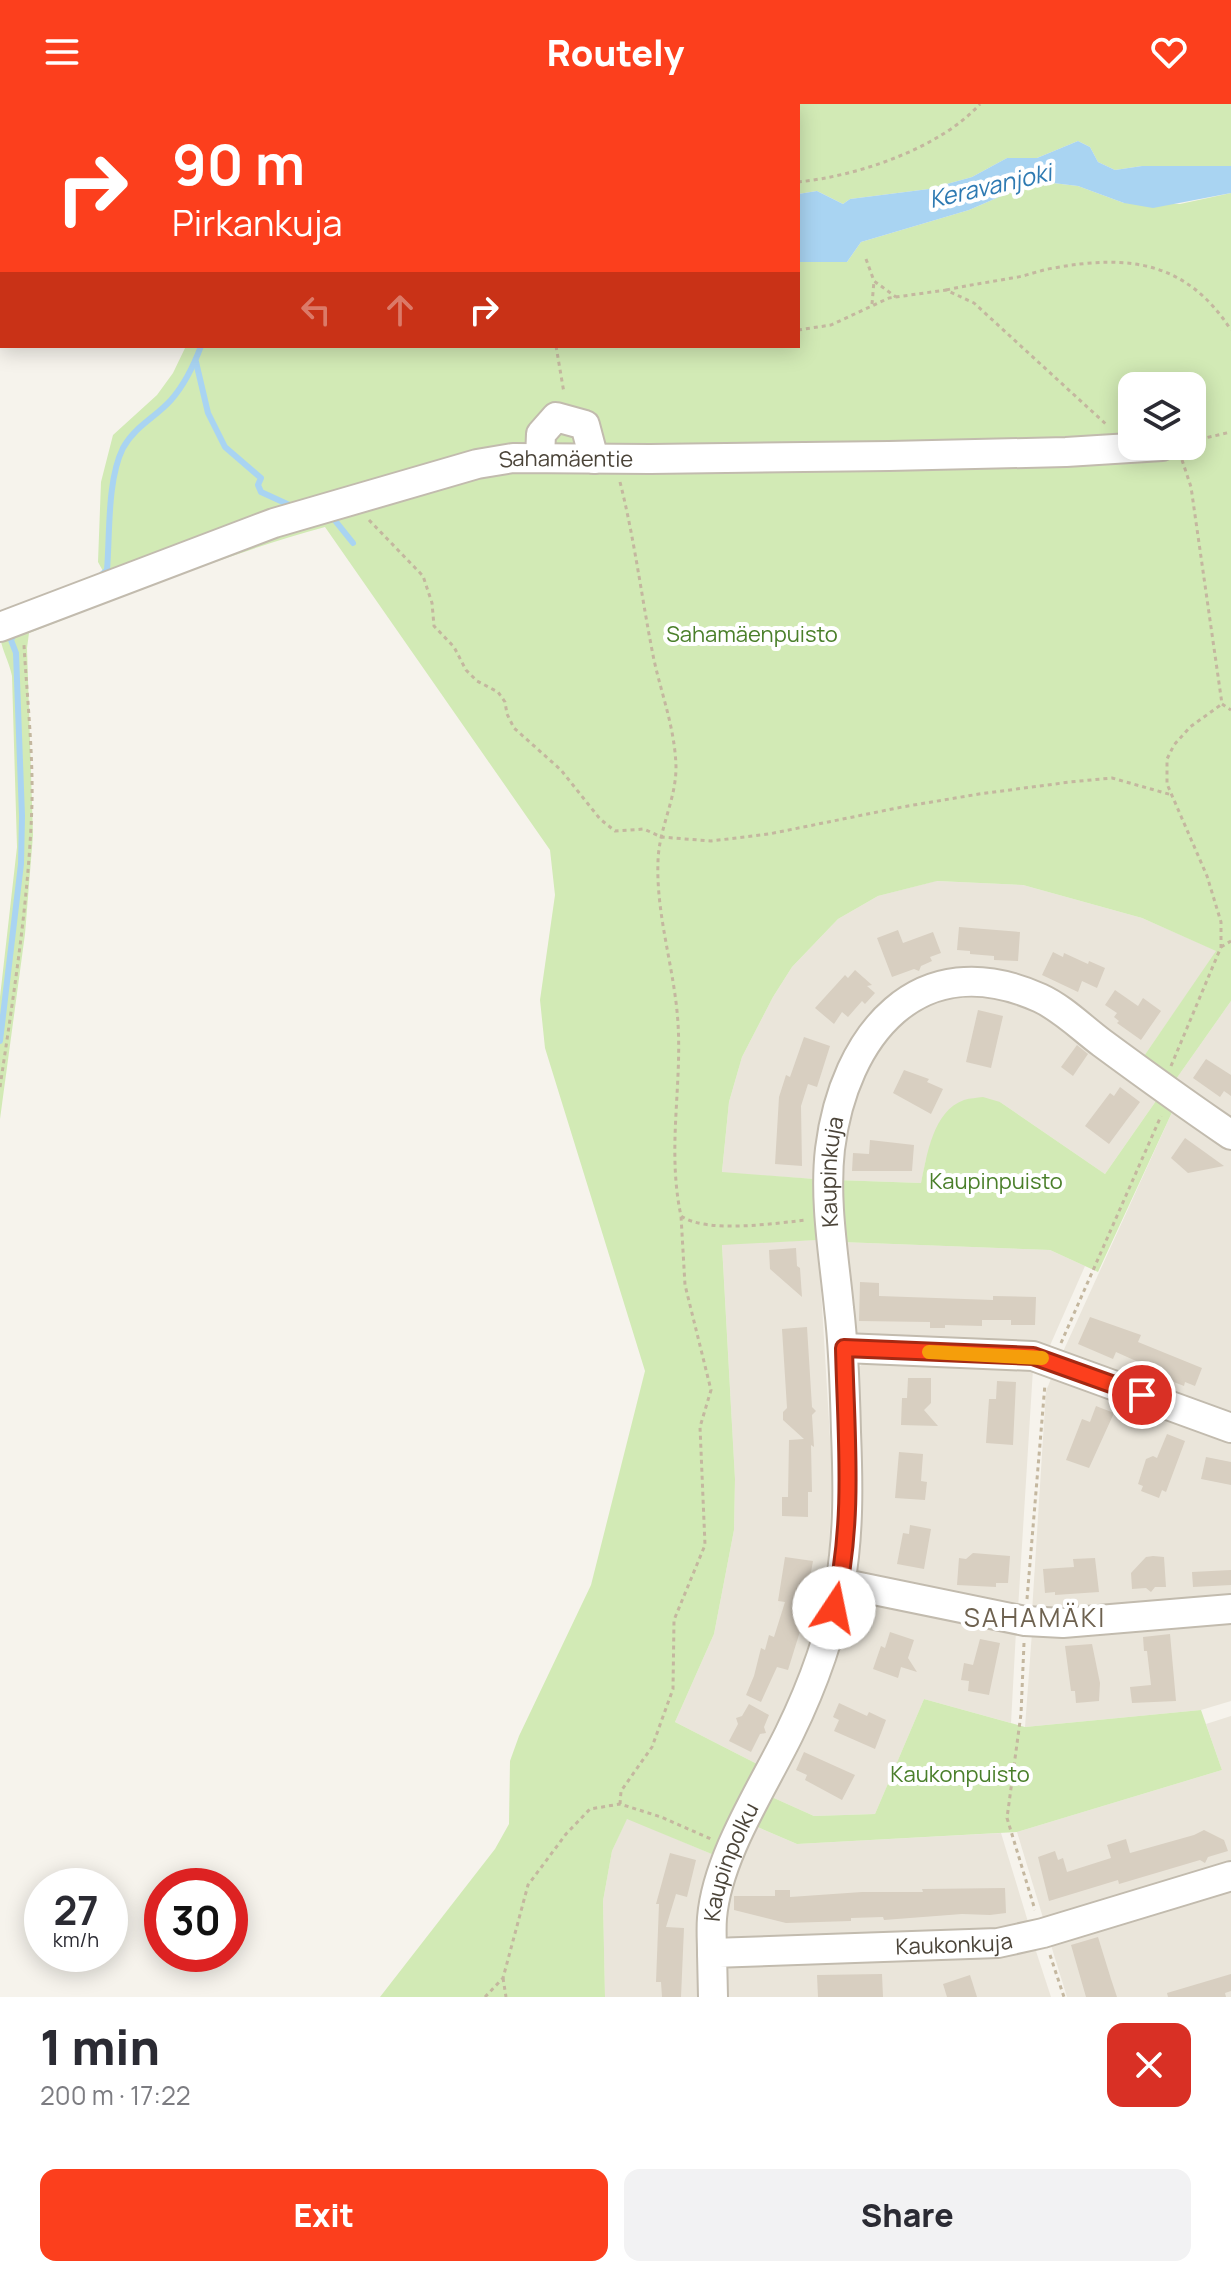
<!DOCTYPE html>
<html lang="en">
<head>
<meta charset="utf-8">
<style>
	body { margin:0; font-family:Manrope,sans-serif; background:#f2f2f3; color:#2b2b33; height:100vh; display:flex; flex-direction:column; font-size:30px; white-space:nowrap }
	* { box-sizing:border-box; margin:0 }
	p { font-size:26px; color:#7c7c81 }
	.icon { flex:none; width:44px; height:44px; fill:none; stroke:currentColor; stroke-width:2; stroke-linecap:round; stroke-linejoin:round }
	.map { position:relative; height:1893px; overflow:hidden }
	.side { display:flex; flex-direction:column; background:#fff; flex:1 }
	.side>* { flex:none }
	.guide { position:absolute; left:0px; top:0px; width:800px; height:244px; box-shadow:0 4px 20px #0003; background:#fc3f1d; color:#fff; overflow:hidden }
	.tools { position:absolute; left:1118px; top:268px; display:grid; gap:16px }
	.tools a { display:grid; place-items:center; width:88px; height:88px; border-radius:16px; background:#fff; box-shadow:0 4px 20px #0003; font-size:40px }
	.speed { position:absolute; left:24px; top:1764px; display:flex; gap:16px; font-size:40px; font-weight:700; text-align:center }
	.speed>* { display:grid; place-content:center; width:104px; height:104px; border-radius:50%; background:#fff; box-shadow:0 4px 20px #0003; line-height:1 }
	.speed small { font-size:20px; font-weight:400 }
	.speed .limit { border:12px solid #d22; background:#fff; color:#111 }
	.pin { position:absolute; display:grid; place-items:center; width:68px; height:68px; color:#fff; margin:-34px; border:4px solid #fff; border-radius:50%; box-shadow:0 2px 8px #0007 }
	.me { position:absolute; width:88px; margin:-44px; rotate:11deg; stroke-linejoin:round; filter:drop-shadow(0 0 6px #0008) }
	.turn { display:flex; align-items:center; gap:28px; height:168px; padding:0 40px; font-size:36px }
	.turn .icon { width:104px; height:104px; stroke-width:2.5 }
	.turn b { display:block; font-size:56px; line-height:68px }
	.lanes { display:flex; align-items:center; height:76px; padding:0 40px; background:#0003; justify-content:center; gap:40px; direction:ltr }
	.lanes .off { opacity:.35 }
	.round { display:grid; place-items:center; flex:none; width:84px; height:84px; border-radius:16px; background:#f2f2f3 }
	.headline { display:flex; align-items:center; justify-content:space-between; height:136px; padding:0 40px }
	h1 { font-size:48px; font-weight:800; line-height:60px }
	.cta { display:flex; gap:16px; margin-top:auto; padding:16px 40px }
	.cta a { flex:1; height:92px; border-radius:16px; background:#fc3f1d; color:#fff; font-size:32px; font-weight:800; line-height:92px; text-align:center }
	.cta a+a { background:#f2f2f3; color:#2b2b33 }
	header { display:flex; justify-content:space-between; align-items:center; height:104px; padding:0 40px; background:#fc3f1d; color:#fff; font-size:36px; font-weight:800 }
	.map>svg:first-child { display:block }
</style>
</head>
<body>
<header><svg class="icon" aria-label="menu" viewBox="0 0 24 24"><path d="M4 6h16M4 12h16M4 18h16"/></svg>Routely<svg class="icon" aria-label="heart" viewBox="0 0 24 24"><path d="M12 20l-8-8c-3-5 5-10 8-4 3-6 11-1 8 4z"/></svg></header>
<div class="map">
<svg width="1231" height="1893" viewBox="0 0 1231 1893">
	<rect width="100%" height="100%" fill="#f6f3ec"/>
	<g fill="#eae5da">
		<polygon points="936,777 1023,781 1142,814 1217,847 1142,955 1014,876 887,899 815,1075 722,1069 729,998 742,953 773,893 792,863 838,815 878,792"/>
		<polygon points="990,892 1033,907 1074,930 1158,994 1105,1070 1000,998 926,1055 921,1079 836,1076 845,1010 879,936 902,915 925,902 951,894"/>
		<polygon points="1231,897 1231,1019 1174,978"/>
		<polygon points="1174,1004 1231,1044 1231,1317 1062,1250"/>
		<polygon points="818,1136 832,1367 829,1448 813,1534 786,1613 761,1662 675,1618 714,1530 734,1426 735,1375 722,1140"/>
		<polygon points="841,1138 1050,1146 1085,1162 1048,1246 854,1233"/>
		<polygon points="865,1258 1033,1265 1018,1505 858,1471 851,1462 854,1267"/>
		<polygon points="1053,1270 1231,1338 1231,1495 1032,1508 1046,1287"/>
		<polygon points="859,1497 1016,1527 1011,1619 924,1595 875,1710 814,1712 765,1690 848,1500"/>
		<polygon points="1231,1516 1231,1597 1201,1606 1025,1623 1032,1528"/>
		<polygon points="1231,1612 1231,1761 1044,1817 1017,1728 1222,1666 1206,1620"/>
		<polygon points="627,1714 714,1751 701,1893 605,1893 603,1797 612,1747"/>
		<polygon points="748,1719 797,1740 1001,1729 1029,1821 994,1827 736,1836 723,1829 725,1771"/>
		<polygon points="1231,1784 1231,1893 1067,1893 1050,1838"/>
		<polygon points="1034,1841 1051,1893 723,1893 723,1878 727,1863 743,1857"/>
	</g>
	<g fill="#d2eab5" fill-rule="evenodd">
		<polygon points="163,0 1231,0 1231,62 1142,62 1115,66 1098,58 1090,43 1078,37 1037,54 1007,54 972,73 929,85 850,95 843,100 817,87 798,90 798,2 162,2"/>
		<path d="M1036,77L1078,82L1124,99L1180,100L1231,89V897L1174,978L1142,955L1216,847L1142,814L1023,781L937,777L878,792L838,815L792,863L773,893L742,953L729,998L722,1068L815,1075L818,1136L722,1141L735,1375L734,1426L714,1530L675,1618L761,1662L714,1751L627,1715L612,1747L603,1797L605,1893H380L495,1745L509,1720L510,1657L519,1632L591,1481L645,1267L545,944L540,896L555,791L550,746L325,423C223,451 127,491 29,529L27,544L33,731L25,830L0,1015V893L17,743L12,572C9,556 0,544 0,528L108,476L98,458L101,378L113,331L157,291L173,269L186,242H798V158H847L861,138L969,106ZM1132,282H1192V342H1132Z"/>
		<path d="M983,993L1000,998L1105,1070L1158,994L1174,1004L1098,1168L1050,1146L841,1138L836,1076L921,1079C927,1051 933,1007 964,996C970,994 977,994 983,993Z"/>
		<polygon points="924,1595 1025,1623 1201,1606 1222,1666 1017,1728 797,1740 748,1719 765,1690 814,1712 875,1710"/>
	</g>
	<polygon fill="#a9d4f2" points="1078,37 1090,43 1098,58 1115,66 1142,62 1231,62 1231,89 1153,104 1124,99 1078,82 1036,77 969,106 861,138 847,158 798,158 798,90 817,87 843,100 850,95 929,85 972,73 1007,54 1037,54"/>
	<g fill="none" stroke-linecap="round" stroke-linejoin="round">
		<g stroke="#a9d4f2" stroke-width="6">
			<polyline points="0,152 2,150"/>
			<polyline points="196,258 208,309 225,343 261,374 258,381 261,388 296,404"/>
			<polyline points="329,414 333,414 353,439"/>
			<path d="M100,472L107,466C110,430 107,376 123,344C135,322 156,313 171,296C185,280 194,261 201,242"/>
			<polyline points="0,937 21,760 22,712 16,549 11,536 15,528"/>
		</g>
	</g>
	<g fill="#d8cfc1">
		<polygon points="959,823 1020,828 1018,857 994,856 994,852 970,850 970,847 957,846"/>
		<polygon points="898,826 903,839 933,828 941,849 930,853 932,857 921,862 919,867 914,865 892,873 877,834"/>
		<polygon points="1053,848 1063,853 1064,849 1088,860 1089,857 1105,864 1097,884 1082,877 1078,888 1042,871"/>
		<polygon points="855,866 872,881 867,882 875,889 865,900 862,897 848,913 842,908 834,920 815,904 845,871 848,874"/>
		<polygon points="1115,886 1138,902 1143,894 1161,907 1141,936 1117,919 1119,917 1114,913 1117,909 1105,901"/>
		<polygon points="978,906 1003,912 991,964 966,958"/>
		<polygon points="804,933 830,942 817,983 808,980 801,1002 802,1062 775,1060 779,993 786,971 790,973"/>
		<polygon points="1077,941 1088,950 1073,972 1061,963"/>
		<polygon points="1206,955 1231,971 1231,992 1224,987 1220,993 1193,974"/>
		<polygon points="904,966 929,975 927,978 943,985 931,1010 893,989"/>
		<polygon points="1120,983 1140,998 1109,1040 1085,1022 1110,989 1114,992"/>
		<polygon points="1185,1034 1206,1049 1224,1062 1188,1069 1171,1054"/>
		<polygon points="870,1036 914,1041 912,1067 852,1067 853,1049 869,1050"/>
		<polygon points="796,1144 797,1162 800,1164 802,1193 770,1165 769,1146"/>
		<polygon points="860,1178 879,1179 879,1192 993,1196 993,1192 1036,1193 1035,1221 1011,1221 1011,1216 982,1216 982,1222 945,1221 945,1224 930,1224 930,1218 859,1217"/>
		<polygon points="1090,1213 1141,1231 1138,1238 1202,1264 1195,1282 1185,1278 1184,1282 1143,1266 1145,1261 1116,1248 1113,1255 1078,1240"/>
		<polygon points="807,1223 812,1303 816,1307 812,1311 814,1343 811,1341 812,1388 808,1388 808,1413 782,1412 782,1393 788,1393 789,1336 804,1335 783,1316 783,1308 787,1304 782,1225"/>
		<polygon points="908,1274 931,1274 931,1299 924,1306 938,1322 901,1321 902,1294 907,1294"/>
		<polygon points="997,1277 1016,1278 1013,1341 986,1339 989,1295 996,1295"/>
		<polygon points="1096,1302 1114,1309 1089,1364 1066,1356 1082,1315 1090,1318"/>
		<polygon points="1167,1330 1185,1337 1166,1388 1162,1386 1159,1394 1141,1387 1143,1382 1138,1380 1146,1355 1153,1352 1157,1354"/>
		<polygon points="899,1348 923,1350 921,1377 927,1378 925,1396 895,1394"/>
		<polygon points="1206,1353 1231,1358 1231,1381 1201,1375"/>
		<polygon points="910,1421 931,1425 924,1465 897,1460 903,1429 909,1430"/>
		<polygon points="973,1449 1010,1452 1008,1479 996,1479 996,1483 957,1481 959,1454 966,1455"/>
		<polygon points="1153,1452 1164,1453 1166,1483 1155,1483 1151,1488 1146,1484 1132,1485 1131,1469 1146,1453"/>
		<polygon points="785,1453 813,1457 808,1485 805,1484 799,1520 802,1521 788,1566 777,1563 761,1598 746,1591 754,1572 761,1544 765,1546 769,1531 774,1533 785,1498 778,1497"/>
		<polygon points="1095,1454 1099,1488 1055,1491 1055,1488 1045,1489 1043,1465 1074,1463 1073,1455"/>
		<polygon points="1231,1466 1231,1481 1193,1483 1192,1468"/>
		<polygon points="890,1528 914,1536 908,1554 917,1568 901,1563 898,1574 873,1565 881,1542 885,1544"/>
		<polygon points="1170,1530 1176,1597 1132,1599 1130,1583 1151,1581 1147,1547 1144,1547 1143,1533"/>
		<polygon points="980,1535 1000,1539 989,1591 968,1587 969,1577 961,1576 964,1559 973,1561"/>
		<polygon points="1092,1540 1100,1579 1099,1597 1076,1599 1075,1587 1071,1587 1065,1542"/>
		<polygon points="839,1599 867,1612 869,1608 886,1616 875,1645 834,1627 839,1616 833,1613"/>
		<polygon points="749,1600 769,1611 764,1623 766,1629 760,1630 751,1648 729,1637 738,1620 736,1614 742,1612"/>
		<polygon points="804,1648 855,1671 842,1696 805,1676 807,1671 796,1666"/>
		<polygon points="1204,1726 1224,1736 1228,1747 1208,1753 1205,1759 1200,1756 1119,1780 1118,1776 1049,1797 1038,1753 1055,1747 1058,1756 1063,1754 1067,1768 1111,1754 1107,1741 1126,1735 1130,1749 1194,1731"/>
		<polygon points="670,1749 696,1756 687,1793 676,1790 666,1823 684,1824 681,1893 662,1893 661,1878 656,1878 659,1800 656,1800"/>
		<polygon points="1005,1784 1006,1809 990,1811 962,1810 884,1816 883,1813 851,1814 851,1817 786,1819 734,1806 734,1792 775,1792 775,1786 790,1786 790,1793 862,1788 923,1788 922,1785"/>
		<polygon points="1098,1833 1111,1875 1117,1893 1086,1893 1071,1841"/>
		<polygon points="882,1870 883,1893 818,1893 817,1871"/>
		<polygon points="1231,1870 1231,1887 1225,1889 1226,1893 1168,1893 1167,1889"/>
		<polygon points="970,1871 977,1893 947,1893 943,1880"/>
	</g>
	<g fill="none" stroke-linecap="round" stroke-linejoin="round">
		<g stroke="#c2bbae" stroke-width="32">
			<g id="minor">
				<polyline points="540,354 541,330 556,313 585,321 594,355"/>
				<path id="s1" d="M0,523L274,419L477,360L513,354L650,355L889,352L1066,348L1162,342"/>
				<polyline points="844,1244 1033,1252 1231,1324"/>
				<polyline points="840,1479 1025,1517 1063,1519 1231,1505"/>
				<path id="s2" d="M712,1849C712,1837 711,1826 712,1814C717,1753 762,1685 789,1630C812,1583 831,1532 840,1480C849,1430 848,1378 846,1328C845,1286 844,1245 839,1204C834,1152 824,1097 830,1045C844,932 918,839 1040,894C1062,904 1082,924 1102,939C1144,970 1187,1001 1231,1031"/>
				<path id="s3" d="M713,1893L712,1849L998,1839L1043,1829L1231,1772"/>
			</g>
		</g>
		<g stroke="#e6c16a" stroke-width="40">
			<g id="major">
				<polyline points="88,2 89,0"/>
				<polyline points="0,103 2,100"/>
			</g>
		</g>
		<g stroke="#c4b79f" stroke-width="3" stroke-dasharray="4 4" stroke-linecap="butt">
			<polyline points="578,0 581,2"/>
			<polyline points="145,2 147,0"/>
			<polyline points="418,2 427,0"/>
			<path d="M798,78C857,72 939,45 980,0"/>
			<polyline points="866,155 874,177 896,193"/>
			<polyline points="0,173 2,171"/>
			<path d="M946,186C969,181 990,178 1012,174C1027,172 1040,166 1054,164C1130,150 1187,158 1231,226"/>
			<polyline points="872,200 874,177"/>
			<polyline points="798,226 831,221 889,194 946,186 974,199 1108,322"/>
			<polyline points="556,242 564,289"/>
			<polyline points="1192,337 1231,328"/>
			<polyline points="1182,356 1191,383 1222,600"/>
			<path d="M620,378C635,437 642,497 654,556C662,592 675,625 676,663C676,696 659,724 658,757C656,808 672,857 677,907C684,976 666,1042 681,1112C707,1130 776,1119 807,1116"/>
			<polyline points="369,416 423,472 432,499 434,522 454,543 466,566 477,577 498,588 505,598 507,610 514,624 561,666 600,715 615,727 644,725 661,733 711,737 769,730 902,703 979,690 1070,678 1112,674 1172,691"/>
			<polyline points="1222,600 1231,606"/>
			<polyline points="1221,843 1231,837"/>
			<polyline points="1171,962 1221,843 1221,818 1207,772 1167,680 1167,655 1174,641 1190,623 1222,600"/>
			<path d="M0,983C14,888 29,794 32,699C33,646 27,593 24,541"/>
			<polyline points="1061,1239 1161,1012"/>
			<polyline points="1027,1495 1045,1280"/>
			<polyline points="1024,1539 1021,1610 1007,1714 1035,1806"/>
			<polyline points="620,1700 621,1687 652,1643 673,1585 674,1516 705,1441 700,1323 711,1286 685,1181 681,1112"/>
			<polyline points="1050,1851 1064,1893"/>
			<polyline points="503,1874 506,1893"/>
			<polyline points="485,1893 503,1874 528,1781 566,1730 590,1705 620,1700 661,1713 711,1735"/>
		</g>
		<use href="#minor" stroke="#fff" stroke-width="28"/>
		<use href="#major" stroke="#ffe39c" stroke-width="36"/>
	</g>
	<g fill="none" stroke-linecap="round" stroke-linejoin="round">
		<g stroke="#a42913" stroke-width="20">
			<path id="route" d="M834,1504C855,1419 846,1331 844,1244L1033,1252L1142,1291"/>
		</g>
		<use href="#route" stroke="#fc3f1d" stroke-width="14"/>
		<polyline stroke="#f59e0b" stroke-width="14" points="929,1248 1042,1254"/>
	</g>
	<g text-anchor="middle" dominant-baseline="central" stroke-width="8" stroke-linejoin="round" paint-order="stroke">
		<g font-size="22" fill="#4b4439" stroke="#fff">
			<text stroke="none"><textPath href="#s1" startOffset="594">Sahamäentie</textPath></text>
			<text stroke="none"><textPath href="#s2" startOffset="808">Kaupinkuja</textPath></text>
			<text stroke="none"><textPath href="#s2" startOffset="94">Kaupinpolku</textPath></text>
			<text stroke="none"><textPath href="#s3" startOffset="286">Kaukonkuja</textPath></text>
		</g>
		<g font-size="22" fill="#4a7f2a" stroke="#fff">
			<text x="752" y="530">Sahamäenpuisto</text>
			<text x="996" y="1077">Kaupinpuisto</text>
			<text x="960" y="1670">Kaukonpuisto</text>
		</g>
		<g font-size="24" font-style="italic" fill="#2e7ab2" stroke="#fff">
			<text transform="translate(990 81) rotate(-13)">Keravanjoki</text>
		</g>
		<g font-size="26" letter-spacing="2" fill="#6e6250" stroke="#fff">
			<text x="1035" y="1513">SAHAMÄKI</text>
		</g>
	</g>
</svg>
<div class="tools">
<a><svg class="icon" aria-label="layers" viewBox="0 0 24 24"><path d="M12 4l9 5-9 5-9-5zM3 14l9 5 9-5"/></svg></a>
</div>
<div class="speed"><div>27<small>km/h</small></div><div class="limit">30</div></div>
<div class="pin" style="left:1142px;top:1291px;background:#d93025"><svg class="icon" aria-label="arrive" viewBox="0 0 24 24"><path d="M6 21V4h12l-3 4 3 4H6"/></svg></div>
<svg class="me" style="left:834px;top:1504px" viewBox="-20 -20 40 40"><circle r="19" fill="#fff"/><path d="M0-13L10 11 0 6-10 11z" fill="#fc3f1d"/></svg>
<div class="guide">
<div class="turn"><svg class="icon" aria-label="right" viewBox="0 0 24 24"><path d="M7 20v-9h11M14 6l5 5-5 5"/></svg><div><b>90 m</b>Pirkankuja</div></div>
<div class="lanes"><svg class="icon off" aria-label="left" viewBox="0 0 24 24"><path d="M17 20v-9H6M10 6l-5 5 5 5"/></svg><svg class="icon off" aria-label="ahead" viewBox="0 0 24 24"><path d="M12 20V5M6 11l6-6 6 6"/></svg><svg class="icon" aria-label="right" viewBox="0 0 24 24"><path d="M7 20v-9h11M14 6l5 5-5 5"/></svg></div>
</div>
</div>
<section class="side">
<div class="headline"><div><h1>1 min</h1><p>200 m · 17:22</p></div><a class="round" style="background:#d93025;color:#fff"><svg class="icon" aria-label="close" viewBox="0 0 24 24"><path d="M6 6l12 12M18 6L6 18"/></svg></a></div>
<div class="cta"><a>Exit</a><a>Share</a></div>
</section>
</body>
</html>
